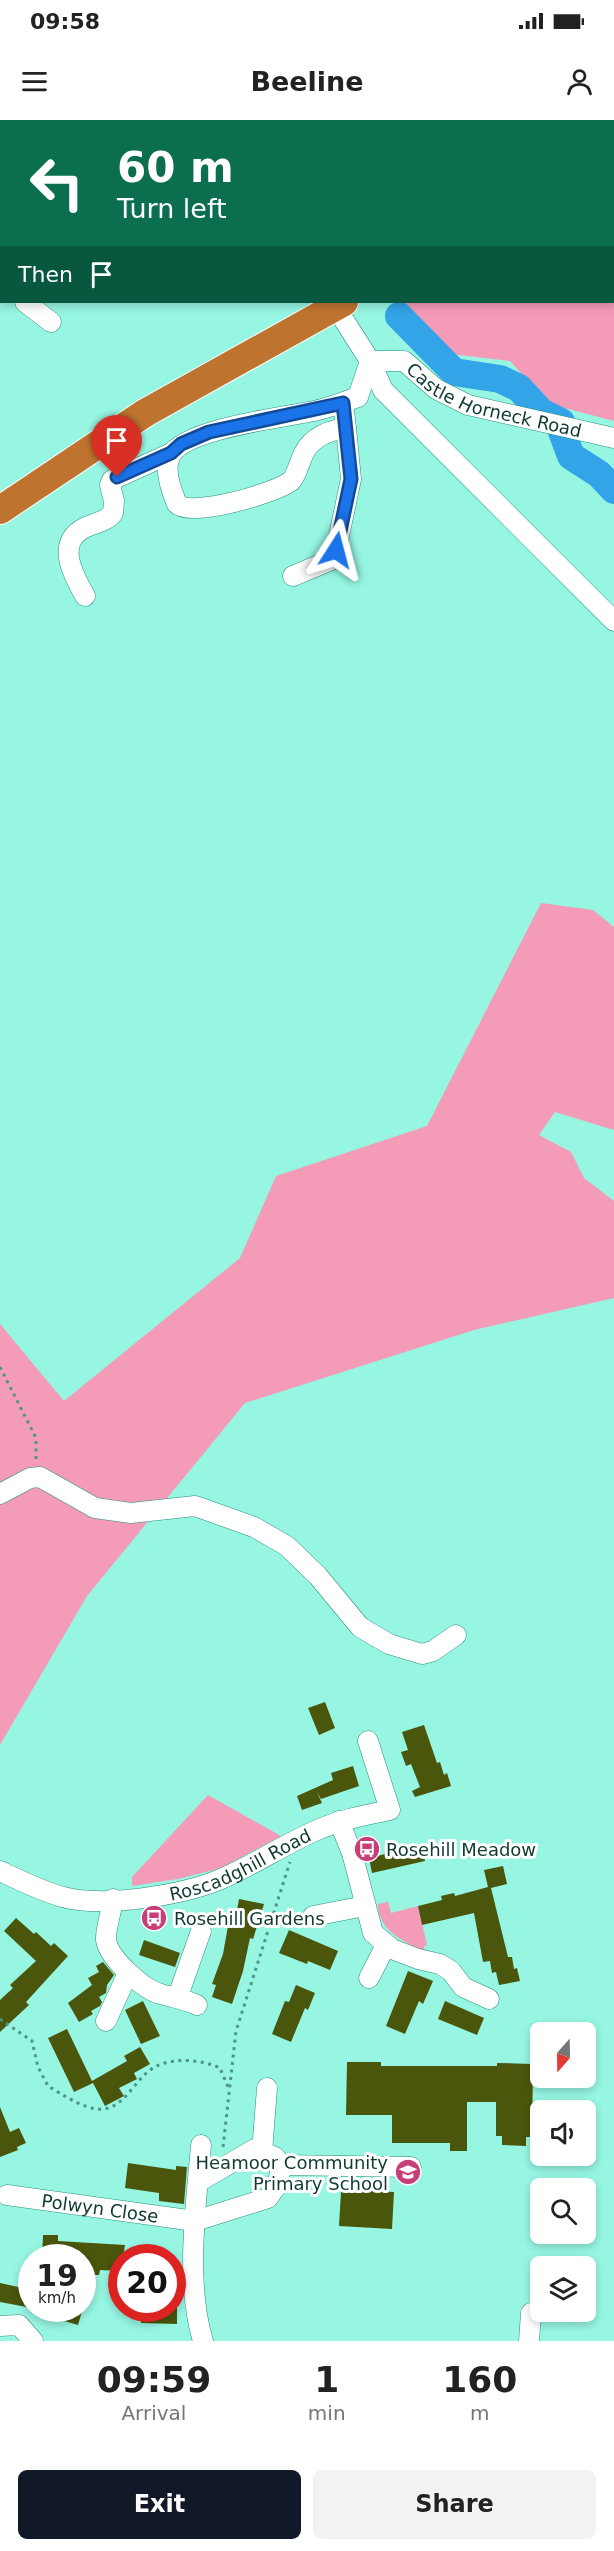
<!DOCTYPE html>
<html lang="en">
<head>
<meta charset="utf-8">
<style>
	body { margin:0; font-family:"DejaVu Sans",sans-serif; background:#f2f2f2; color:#222; height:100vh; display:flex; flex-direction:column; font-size:22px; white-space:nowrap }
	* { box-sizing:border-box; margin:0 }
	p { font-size:20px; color:#767676 }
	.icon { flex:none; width:33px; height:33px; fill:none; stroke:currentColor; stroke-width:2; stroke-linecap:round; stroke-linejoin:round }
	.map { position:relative; height:2221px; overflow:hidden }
	.drawer { display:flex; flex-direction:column; background:#fff; flex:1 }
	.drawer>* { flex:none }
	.guide { position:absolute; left:0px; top:0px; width:615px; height:183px; box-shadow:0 3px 9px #0003; background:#0b6e4f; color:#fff; overflow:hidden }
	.needle { width:39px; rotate:200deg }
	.fabs { position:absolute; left:530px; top:1902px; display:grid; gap:12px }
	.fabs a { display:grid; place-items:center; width:66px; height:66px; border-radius:9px; background:#fff; box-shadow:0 3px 9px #0003; font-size:30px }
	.speed { position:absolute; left:18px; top:2124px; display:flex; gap:12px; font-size:30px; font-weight:700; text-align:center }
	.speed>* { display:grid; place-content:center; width:78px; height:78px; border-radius:50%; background:#fff; box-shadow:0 3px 9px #0003; line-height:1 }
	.speed small { font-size:15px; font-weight:400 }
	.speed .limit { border:9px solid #d22; background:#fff; color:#111 }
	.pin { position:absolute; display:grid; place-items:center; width:51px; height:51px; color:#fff; margin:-62px -26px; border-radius:50% 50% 50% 0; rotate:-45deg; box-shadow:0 0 6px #0007 }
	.pin .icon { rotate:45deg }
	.me { position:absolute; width:66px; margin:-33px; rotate:9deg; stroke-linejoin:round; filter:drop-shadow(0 0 4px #0008) }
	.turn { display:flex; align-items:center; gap:21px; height:126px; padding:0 18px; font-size:27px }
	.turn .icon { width:78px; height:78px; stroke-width:2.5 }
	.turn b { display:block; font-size:42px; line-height:51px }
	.then { display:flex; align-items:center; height:57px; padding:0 18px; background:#0003; gap:12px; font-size:22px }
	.eta { display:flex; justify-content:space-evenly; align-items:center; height:102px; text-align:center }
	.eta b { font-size:36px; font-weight:600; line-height:42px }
	.button { display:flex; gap:12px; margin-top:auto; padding:12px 18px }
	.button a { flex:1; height:69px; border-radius:9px; background:#111827; color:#fff; font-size:24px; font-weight:600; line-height:69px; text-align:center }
	.button a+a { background:#f2f2f2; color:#222 }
	.status { display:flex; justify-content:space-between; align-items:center; height:42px; padding:0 30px; background:#fff; direction:ltr }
	.status svg { height:16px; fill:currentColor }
	header { display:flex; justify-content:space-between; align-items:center; height:78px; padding:0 18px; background:#fff; font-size:27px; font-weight:600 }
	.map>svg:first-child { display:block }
</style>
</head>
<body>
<div class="status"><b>09:58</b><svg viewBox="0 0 49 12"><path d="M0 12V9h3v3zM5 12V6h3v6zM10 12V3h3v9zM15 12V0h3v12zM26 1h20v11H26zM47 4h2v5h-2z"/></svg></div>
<header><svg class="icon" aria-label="menu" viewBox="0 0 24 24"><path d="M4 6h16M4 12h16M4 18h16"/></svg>Beeline<svg class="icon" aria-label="person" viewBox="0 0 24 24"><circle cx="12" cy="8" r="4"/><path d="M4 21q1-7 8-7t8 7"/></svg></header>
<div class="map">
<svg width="614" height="2221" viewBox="0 0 614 2221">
	<rect width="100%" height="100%" fill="#96f6e2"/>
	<g fill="#f49bb7">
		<polygon points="614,36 614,301 549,284 510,241 450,234 393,182 614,182"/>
		<polygon points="541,783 593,790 614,807 614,1010 555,992 539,1015 571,1032 584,1058 614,1081 614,1178 474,1210 245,1283 87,1476 0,1625 0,1204 64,1281 240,1138 276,1056 427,1006"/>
		<polygon points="208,1675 281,1716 221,1748 178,1759 132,1766 132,1757"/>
		<path d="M388,1782L391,1793L418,1786L427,1825L424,1826L425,1833C404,1820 379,1813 378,1784Z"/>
	</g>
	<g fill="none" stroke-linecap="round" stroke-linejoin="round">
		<g stroke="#32a4e7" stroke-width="28">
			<polyline points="198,0 199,2"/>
			<polyline points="399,196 454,252 500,259 519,268 541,292 561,302"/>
			<polyline points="561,309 571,336 599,354 614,370"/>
		</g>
	</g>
	<g fill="#49560c">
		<polygon points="325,1582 335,1608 319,1615 308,1588"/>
		<polygon points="424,1605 437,1643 440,1642 444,1655 447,1653 451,1666 415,1677 412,1671 420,1667 411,1644 406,1646 401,1632 408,1630 402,1612"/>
		<polygon points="353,1646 359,1666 321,1679 317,1672 322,1683 302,1690 297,1676 333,1660 331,1653"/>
		<polygon points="421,1725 425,1741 372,1753 369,1738"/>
		<polygon points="503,1746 507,1764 491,1768 508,1837 512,1837 514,1849 517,1848 520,1861 499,1865 496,1852 492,1853 490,1841 483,1842 474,1793 422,1805 418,1786 442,1780 441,1776 454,1773 455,1776 488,1767 484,1750"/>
		<polygon points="239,1779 264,1784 253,1819 250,1818 243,1851 232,1884 212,1877 216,1865 212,1864 223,1834 231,1789 237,1790"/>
		<polygon points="16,1798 34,1814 36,1812 51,1826 54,1823 68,1836 26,1882 29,1885 0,1912 0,1880 13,1868 10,1865 36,1841 4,1811"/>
		<polygon points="289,1810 338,1831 330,1850 308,1841 307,1844 279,1833"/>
		<polygon points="144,1820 180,1833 175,1847 139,1835"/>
		<polygon points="103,1842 114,1855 107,1865 106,1873 99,1877 102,1882 100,1886 91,1891 93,1894 79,1902 68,1883 92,1865 88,1858 99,1852 96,1846"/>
		<polygon points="408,1851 433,1861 423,1884 419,1881 405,1914 386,1906"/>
		<polygon points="296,1865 315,1873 308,1890 305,1888 291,1922 272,1914 285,1881 289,1882"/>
		<polygon points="143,1881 160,1916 141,1924 125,1890"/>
		<polygon points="445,1881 484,1898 477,1915 438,1899"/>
		<polygon points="67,1909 92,1961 127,1941 124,1936 140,1927 150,1944 134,1953 137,1959 119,1968 124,1976 105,1986 93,1963 74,1972 48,1918"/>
		<polygon points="347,1942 381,1942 381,1946 497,1946 497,1943 533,1944 532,2017 526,2017 526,2026 502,2025 502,2016 496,2016 496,1982 467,1982 467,2031 450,2031 450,2023 392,2023 392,1995 346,1995"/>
		<polygon points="0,1987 10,2012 19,2008 26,2023 17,2027 18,2030 0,2037"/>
		<polygon points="128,2043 176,2050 176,2046 187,2047 184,2084 159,2081 159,2073 125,2068"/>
		<polygon points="362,2070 394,2072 392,2109 339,2106 341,2072 362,2073"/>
		<polygon points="43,2115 58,2115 58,2121 125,2125 121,2151 100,2150 99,2155 85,2155 85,2141 82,2138 42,2138"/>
		<polygon points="0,2163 32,2170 32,2188 0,2182"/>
		<polygon points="34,2188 83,2188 78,2205 34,2192"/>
		<polygon points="141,2188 177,2188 177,2204 141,2203"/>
	</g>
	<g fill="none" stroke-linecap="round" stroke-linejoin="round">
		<g stroke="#288e7e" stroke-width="21">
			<g id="minor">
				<polyline points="153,0 155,2"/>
				<polyline points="394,0 396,2"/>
				<polyline points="574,2 576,0"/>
				<polyline points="0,162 2,163"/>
				<polyline points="25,182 51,202"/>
				<polyline points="335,186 370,241 383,270 614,501"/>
				<path id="s1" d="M370,241H404L436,269L468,285L614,318"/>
				<path d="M343,283L346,308C325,311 308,319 301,340C298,347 296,356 291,361C276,373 190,398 177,384C171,370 163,348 171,335C185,309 284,297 314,291C329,288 344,282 358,277L370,241"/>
				<polyline points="293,456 331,440 336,430 351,359 346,308"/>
				<path d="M85,476C74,456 55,424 84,408C94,403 106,402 113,393L114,381L110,365L112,360L171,333"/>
				<polyline points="0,1374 30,1358 40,1357 95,1388 131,1393 195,1386 254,1407 287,1426 318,1456 360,1507 389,1524 422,1534 433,1531 456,1515"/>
				<polyline points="339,1701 352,1733 373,1813 392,1829 418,1839 440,1844 451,1851 463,1867 489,1879"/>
				<path id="s2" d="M0,1751C21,1761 41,1771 63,1777C104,1788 183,1775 221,1759C254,1745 283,1725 315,1711C339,1700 365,1695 390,1690L368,1621"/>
				<path d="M113,1779C112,1791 105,1809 106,1820C109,1839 144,1870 161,1874C174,1878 185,1879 197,1885"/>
				<polyline points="313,1796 365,1786"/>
				<polyline points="369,1858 386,1825"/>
				<polyline points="178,1876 201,1811"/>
				<polyline points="106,1901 128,1853"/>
				<path d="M201,2025C196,2086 185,2162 203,2221"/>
				<polyline points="262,2032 267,1968"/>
				<polyline points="281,2045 411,2047"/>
				<path id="s3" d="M7,2075L195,2101L268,2078L278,2064L281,2045L275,2037L255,2029L198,2062"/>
				<polyline points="0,2206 19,2205 33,2221"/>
				<polyline points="529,2221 531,2193"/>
			</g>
		</g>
		<g stroke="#fff" stroke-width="30">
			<polyline id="highway" points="0,390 145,293 344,182"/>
		</g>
		<g stroke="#509486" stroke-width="3" stroke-dasharray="3 4.5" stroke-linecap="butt">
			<polyline points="0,1247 36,1318 36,1342"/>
			<path d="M0,1899L32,1921L38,1947L48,1966C62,1974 86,1991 103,1989C124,1987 134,1962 149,1951C167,1936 201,1939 220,1948L228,1967"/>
			<polyline points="223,2027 236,1911 290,1742"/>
		</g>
		<use href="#minor" stroke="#fff" stroke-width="20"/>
		<use href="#highway" stroke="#be742f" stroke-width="28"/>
	</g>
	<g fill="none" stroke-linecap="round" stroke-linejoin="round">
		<g stroke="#114b97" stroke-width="15">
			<polyline id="route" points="117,357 171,333 181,324 209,312 343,283 351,359 336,430"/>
		</g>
		<use href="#route" stroke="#1a73e8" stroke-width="10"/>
	</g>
	<defs>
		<g id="bus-disc" transform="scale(1.35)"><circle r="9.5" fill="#c83e76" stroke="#fff"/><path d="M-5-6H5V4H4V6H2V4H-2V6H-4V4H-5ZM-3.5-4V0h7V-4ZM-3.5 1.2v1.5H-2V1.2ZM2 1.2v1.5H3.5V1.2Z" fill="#fff"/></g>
		<g id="school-disc" transform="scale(1.35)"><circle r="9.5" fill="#c83e76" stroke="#fff"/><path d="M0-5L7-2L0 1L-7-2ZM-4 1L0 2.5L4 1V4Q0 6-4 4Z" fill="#fff"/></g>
	</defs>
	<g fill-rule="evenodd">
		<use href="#bus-disc" x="367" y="1729"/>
		<use href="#bus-disc" x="154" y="1798"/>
		<use href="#school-disc" x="408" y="2052"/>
	</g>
	<g text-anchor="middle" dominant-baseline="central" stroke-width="6" stroke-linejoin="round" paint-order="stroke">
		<g font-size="18" fill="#113a33" stroke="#fff">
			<text stroke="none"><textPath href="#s1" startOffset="135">Castle Horneck Road</textPath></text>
			<text stroke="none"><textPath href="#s2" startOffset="252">Roscadghill Road</textPath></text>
			<text stroke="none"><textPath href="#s3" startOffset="94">Polwyn Close</textPath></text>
		</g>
		<g font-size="18" fill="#113a33" stroke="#fff" text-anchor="start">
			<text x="386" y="1729">Rosehill Meadow</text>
			<text x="174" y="1798">Rosehill Gardens</text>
			<text x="388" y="2042" text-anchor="end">Heamoor Community<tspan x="388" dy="21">Primary School</tspan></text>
		</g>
	</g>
</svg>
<div class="fabs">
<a><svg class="needle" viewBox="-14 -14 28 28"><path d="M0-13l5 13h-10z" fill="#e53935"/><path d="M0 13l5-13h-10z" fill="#767676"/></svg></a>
<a><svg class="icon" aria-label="sound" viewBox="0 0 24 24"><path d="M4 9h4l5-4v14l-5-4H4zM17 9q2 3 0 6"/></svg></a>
<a><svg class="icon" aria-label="search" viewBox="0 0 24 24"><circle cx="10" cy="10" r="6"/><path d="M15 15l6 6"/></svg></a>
<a><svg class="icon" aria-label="layers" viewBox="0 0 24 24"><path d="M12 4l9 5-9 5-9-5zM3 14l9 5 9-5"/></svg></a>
</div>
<div class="speed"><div>19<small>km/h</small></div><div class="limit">20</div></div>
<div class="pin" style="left:117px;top:357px;background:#d93025"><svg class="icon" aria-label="arrive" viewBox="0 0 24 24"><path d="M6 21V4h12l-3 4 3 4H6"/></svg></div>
<svg class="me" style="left:336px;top:430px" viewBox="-20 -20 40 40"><path d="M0-17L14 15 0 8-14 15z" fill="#1a73e8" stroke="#fff" stroke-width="4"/></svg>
<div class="guide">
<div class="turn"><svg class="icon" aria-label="left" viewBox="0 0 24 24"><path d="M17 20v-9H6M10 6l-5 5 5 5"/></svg><div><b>60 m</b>Turn left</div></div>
<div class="then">Then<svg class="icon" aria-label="arrive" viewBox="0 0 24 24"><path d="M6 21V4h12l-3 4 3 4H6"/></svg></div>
</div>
</div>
<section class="drawer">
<div class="eta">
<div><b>09:59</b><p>Arrival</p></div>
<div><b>1</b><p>min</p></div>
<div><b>160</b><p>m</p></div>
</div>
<div class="button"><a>Exit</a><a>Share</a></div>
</section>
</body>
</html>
